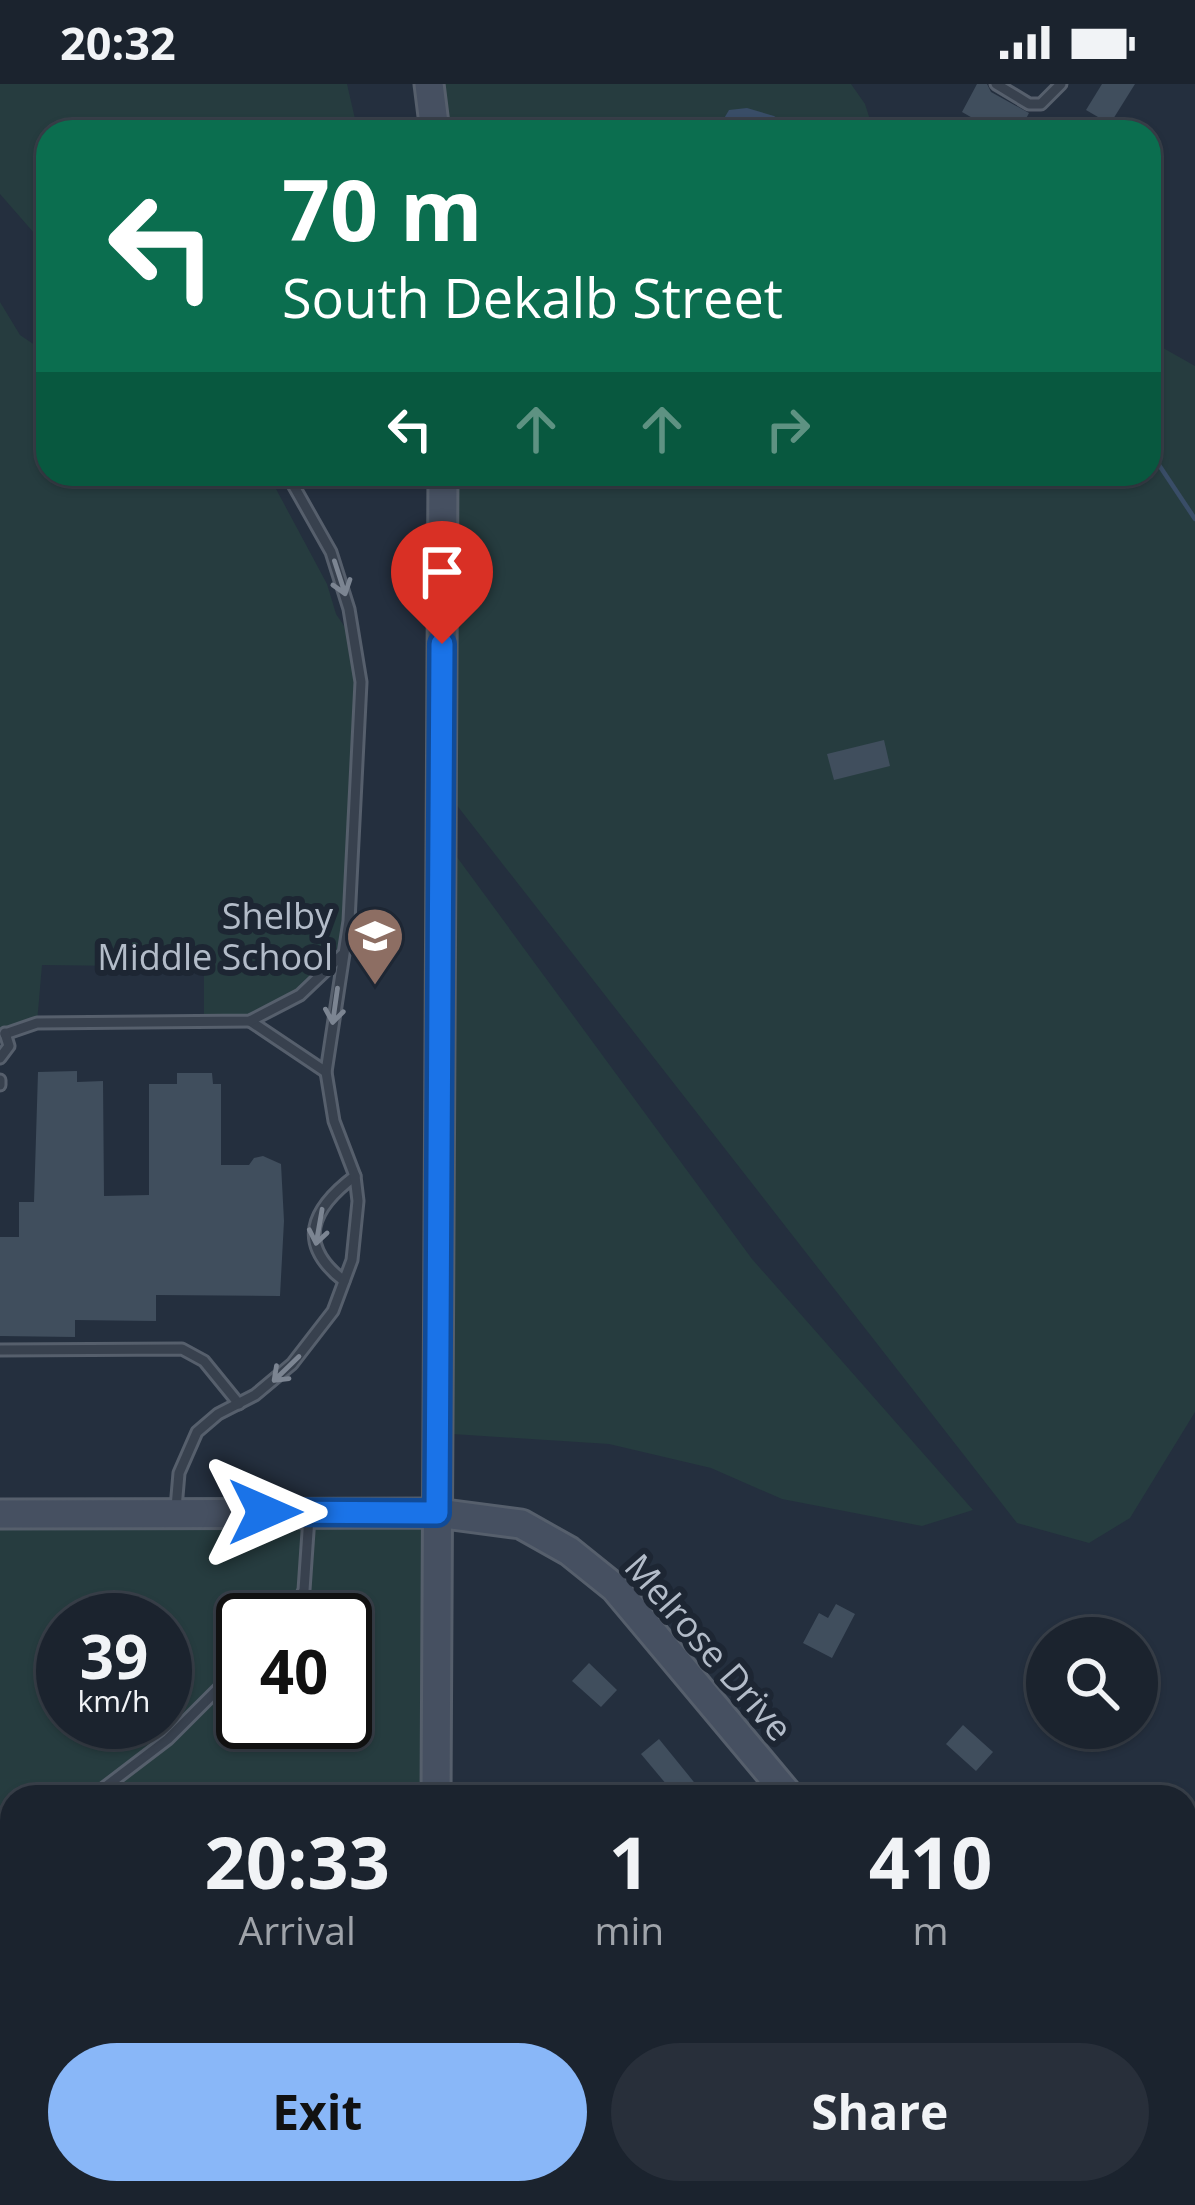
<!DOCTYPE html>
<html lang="en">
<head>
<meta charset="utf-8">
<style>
	body { margin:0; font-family:"Open Sans",sans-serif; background:#282f3a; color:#f1f3f6; height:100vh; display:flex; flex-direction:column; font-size:45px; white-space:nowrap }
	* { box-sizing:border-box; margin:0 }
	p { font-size:39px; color:#a0a4aa }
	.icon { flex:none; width:66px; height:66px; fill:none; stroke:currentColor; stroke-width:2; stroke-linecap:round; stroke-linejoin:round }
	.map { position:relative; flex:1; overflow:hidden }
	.side { position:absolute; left:0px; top:1701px; width:1197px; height:420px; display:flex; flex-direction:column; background:#1b232e; border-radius:36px 36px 0 0; box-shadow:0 3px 9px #0004,0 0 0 3px #39404a }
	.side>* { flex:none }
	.guide { position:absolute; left:36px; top:36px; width:1125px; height:366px; border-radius:36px; box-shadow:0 3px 9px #0004,0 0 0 3px #39404a; background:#0b6e4f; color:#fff; overflow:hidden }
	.tools { position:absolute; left:1026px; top:1533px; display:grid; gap:24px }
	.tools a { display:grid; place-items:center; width:132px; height:132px; border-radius:50%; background:#1b232e; box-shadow:0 3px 9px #0004,0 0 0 3px #39404a; font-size:60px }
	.speed { position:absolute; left:36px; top:1509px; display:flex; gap:24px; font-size:60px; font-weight:700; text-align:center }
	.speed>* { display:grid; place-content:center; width:156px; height:156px; border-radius:50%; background:#1b232e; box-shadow:0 3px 9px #0004,0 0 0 3px #39404a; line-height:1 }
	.speed small { font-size:30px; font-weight:400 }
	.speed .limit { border:6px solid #111; border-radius:18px; background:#fff; color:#111 }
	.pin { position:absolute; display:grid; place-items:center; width:102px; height:102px; color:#fff; margin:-123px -51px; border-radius:50% 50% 50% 0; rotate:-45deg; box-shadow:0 0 12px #0007 }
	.pin .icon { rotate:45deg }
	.me { position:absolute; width:132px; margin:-66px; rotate:90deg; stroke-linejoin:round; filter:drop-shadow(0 0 9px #0008) }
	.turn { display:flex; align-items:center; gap:42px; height:252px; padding:0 48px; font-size:54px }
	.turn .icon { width:156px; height:156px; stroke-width:2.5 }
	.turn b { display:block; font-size:84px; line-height:102px }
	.lanes { display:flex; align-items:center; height:114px; padding:0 48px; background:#0003; justify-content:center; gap:60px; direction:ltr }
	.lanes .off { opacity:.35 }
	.eta { display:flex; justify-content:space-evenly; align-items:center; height:204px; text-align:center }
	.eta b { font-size:72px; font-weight:700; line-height:84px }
	.primary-button { display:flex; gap:24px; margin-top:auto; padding:24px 48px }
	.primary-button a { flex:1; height:138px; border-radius:72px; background:#89b7f8; color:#111; font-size:48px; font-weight:700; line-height:138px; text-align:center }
	.primary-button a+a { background:#282f3a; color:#f1f3f6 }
	.status { display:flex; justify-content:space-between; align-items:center; height:84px; padding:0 60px; background:#1b232e; direction:ltr }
	.status svg { height:33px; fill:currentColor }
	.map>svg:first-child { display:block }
</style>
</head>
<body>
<div class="status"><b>20:32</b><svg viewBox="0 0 49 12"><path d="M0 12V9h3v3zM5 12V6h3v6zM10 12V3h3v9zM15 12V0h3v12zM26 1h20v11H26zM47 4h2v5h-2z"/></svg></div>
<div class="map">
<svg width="1195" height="2121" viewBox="0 0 1195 2121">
	<rect width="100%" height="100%" fill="#242f3e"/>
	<g fill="#263c3f" fill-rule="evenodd">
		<polygon points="0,0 347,0 358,48 48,48 48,165 0,110"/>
		<polygon points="429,0 851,0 865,20 873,45 435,48"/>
		<polygon points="0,218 20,251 48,270 48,390 268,390 327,500 336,530 357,561 361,598 342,871 321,895 250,937 204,937 204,883 42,881 37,939 5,950 0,946"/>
		<polygon points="1149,256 1195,282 1195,1328 1130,1434 1089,1459 1017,1439 441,701 443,390 1149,390"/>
		<polygon points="440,750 752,1175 973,1426 922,1442 782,1415 711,1384 609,1360 437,1349"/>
		<path d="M437,1429L436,1713H12V2109H435L434,2121H0V1430ZM63,1536H165V1638H63ZM243,1536H345V1638H243Z"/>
	</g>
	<polygon fill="#394d67" points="747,24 774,32 799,48 716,48 729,26"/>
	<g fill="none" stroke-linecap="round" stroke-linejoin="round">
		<g stroke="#394d67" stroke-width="4.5">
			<polyline points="1149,366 1195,435"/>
			<polyline points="904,2109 917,2121"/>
		</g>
	</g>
	<g fill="#404e5d">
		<polygon points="977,0 987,0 991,8 1029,29 1019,48 997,48 962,28"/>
		<polygon points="1102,0 1135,0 1110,40 1086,26"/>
		<polygon points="884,656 890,682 834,696 827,670"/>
		<polygon points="77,987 77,998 103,997 104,1112 149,1111 149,1000 177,1000 177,989 212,989 213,1000 221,1000 221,1081 249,1081 254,1074 263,1072 281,1080 284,1137 280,1212 156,1211 156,1237 75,1236 75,1253 0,1252 0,1153 19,1153 19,1118 34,1118 38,988"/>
		<polygon points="836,1520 855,1530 832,1574 803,1559 819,1529 828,1534"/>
		<polygon points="589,1579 617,1606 601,1623 572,1597"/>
		<polygon points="963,1641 993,1668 976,1687 946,1660"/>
		<polygon points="659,1655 685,1687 706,1713 677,1713 641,1670"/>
	</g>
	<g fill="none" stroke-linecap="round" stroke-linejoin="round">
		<g stroke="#565f6c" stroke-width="15">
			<g id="lane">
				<polyline points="996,0 1029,20 1041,20 1061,0"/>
				<polyline points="250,937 326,988"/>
				<polyline points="5,950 37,939 250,937 300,911 342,871"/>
				<polyline points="0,974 9,962 5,949"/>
				<polyline points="0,996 0,1001"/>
				<path d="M344,1197C296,1160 311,1125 355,1092"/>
				<polyline points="0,1266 182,1265 204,1277 239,1320"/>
				<polyline points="176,1424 179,1389 197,1348 218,1330 255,1311 292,1280 333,1227 352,1176 358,1117 355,1092 334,1037 326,988 349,837 361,598 349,525 331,468 287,390"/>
				<polyline points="290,1536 304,1506 309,1433"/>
				<polyline points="92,1713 168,1655 243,1580"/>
			</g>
		</g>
		<g stroke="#565f6c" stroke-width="33">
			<g id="secondary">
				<polyline points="429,0 435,48"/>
				<polyline points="0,1430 437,1429 521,1440 569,1467 615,1504 790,1713"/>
				<polyline points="436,1713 443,390"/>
				<polyline points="1185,2073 1195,2077"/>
				<polyline points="434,2121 435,2109"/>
			</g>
		</g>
		<use href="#lane" stroke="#38414e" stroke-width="9"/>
		<use href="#secondary" stroke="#465061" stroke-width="27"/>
	</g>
	<defs><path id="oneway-shaft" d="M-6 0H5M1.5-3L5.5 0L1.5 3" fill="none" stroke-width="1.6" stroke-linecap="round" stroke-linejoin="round" transform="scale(3)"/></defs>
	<g stroke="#7c8592">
		<use href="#oneway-shaft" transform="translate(340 494) rotate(72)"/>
		<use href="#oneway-shaft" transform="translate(335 922) rotate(98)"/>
		<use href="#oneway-shaft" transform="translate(319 1143) rotate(100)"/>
		<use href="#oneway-shaft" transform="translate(286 1285) rotate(136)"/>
	</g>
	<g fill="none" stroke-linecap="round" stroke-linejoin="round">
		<g stroke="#114b97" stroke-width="30">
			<polyline id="route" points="265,1428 437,1429 442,560"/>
		</g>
		<use href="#route" stroke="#1a73e8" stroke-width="21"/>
	</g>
	<defs>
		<g id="school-pin" transform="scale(3)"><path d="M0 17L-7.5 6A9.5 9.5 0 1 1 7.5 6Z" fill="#8d6e63" stroke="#1d2633"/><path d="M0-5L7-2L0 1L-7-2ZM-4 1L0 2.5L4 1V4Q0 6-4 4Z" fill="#fff"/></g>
	</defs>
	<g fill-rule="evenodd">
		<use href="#school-pin" x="375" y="852"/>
	</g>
	<g text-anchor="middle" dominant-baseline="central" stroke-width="12" stroke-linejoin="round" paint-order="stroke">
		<g font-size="36" fill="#b3bcc9" stroke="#1d2633" text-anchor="end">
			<text x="333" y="831">Shelby<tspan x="333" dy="41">Middle School</tspan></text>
		</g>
		<g font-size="36" fill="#b3bcc9" stroke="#1d2633">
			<text transform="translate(709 1563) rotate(49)">Melrose Drive</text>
		</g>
	</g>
</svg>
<div class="tools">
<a><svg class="icon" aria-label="search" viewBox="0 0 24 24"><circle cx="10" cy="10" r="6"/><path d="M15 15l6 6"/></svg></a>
</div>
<div class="speed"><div>39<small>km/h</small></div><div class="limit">40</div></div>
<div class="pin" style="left:442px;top:560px;background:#d93025"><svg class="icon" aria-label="arrive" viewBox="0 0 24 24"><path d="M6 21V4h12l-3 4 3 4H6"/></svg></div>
<svg class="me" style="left:265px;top:1428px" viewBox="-20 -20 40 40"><path d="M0-17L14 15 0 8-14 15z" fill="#1a73e8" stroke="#fff" stroke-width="4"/></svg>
<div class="guide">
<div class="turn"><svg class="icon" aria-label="left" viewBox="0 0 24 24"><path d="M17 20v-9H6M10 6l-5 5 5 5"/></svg><div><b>70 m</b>South Dekalb Street</div></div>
<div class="lanes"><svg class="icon" aria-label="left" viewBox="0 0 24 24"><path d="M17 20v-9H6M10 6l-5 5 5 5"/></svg><svg class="icon off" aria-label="ahead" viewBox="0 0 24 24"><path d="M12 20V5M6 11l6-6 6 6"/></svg><svg class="icon off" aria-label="ahead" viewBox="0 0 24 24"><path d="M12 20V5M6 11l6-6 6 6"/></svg><svg class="icon off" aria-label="right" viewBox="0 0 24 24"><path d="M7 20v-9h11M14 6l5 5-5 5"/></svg></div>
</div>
<section class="side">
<div class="eta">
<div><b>20:33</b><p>Arrival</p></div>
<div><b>1</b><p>min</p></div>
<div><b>410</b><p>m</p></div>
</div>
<div class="primary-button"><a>Exit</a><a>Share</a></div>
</section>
</div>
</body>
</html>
